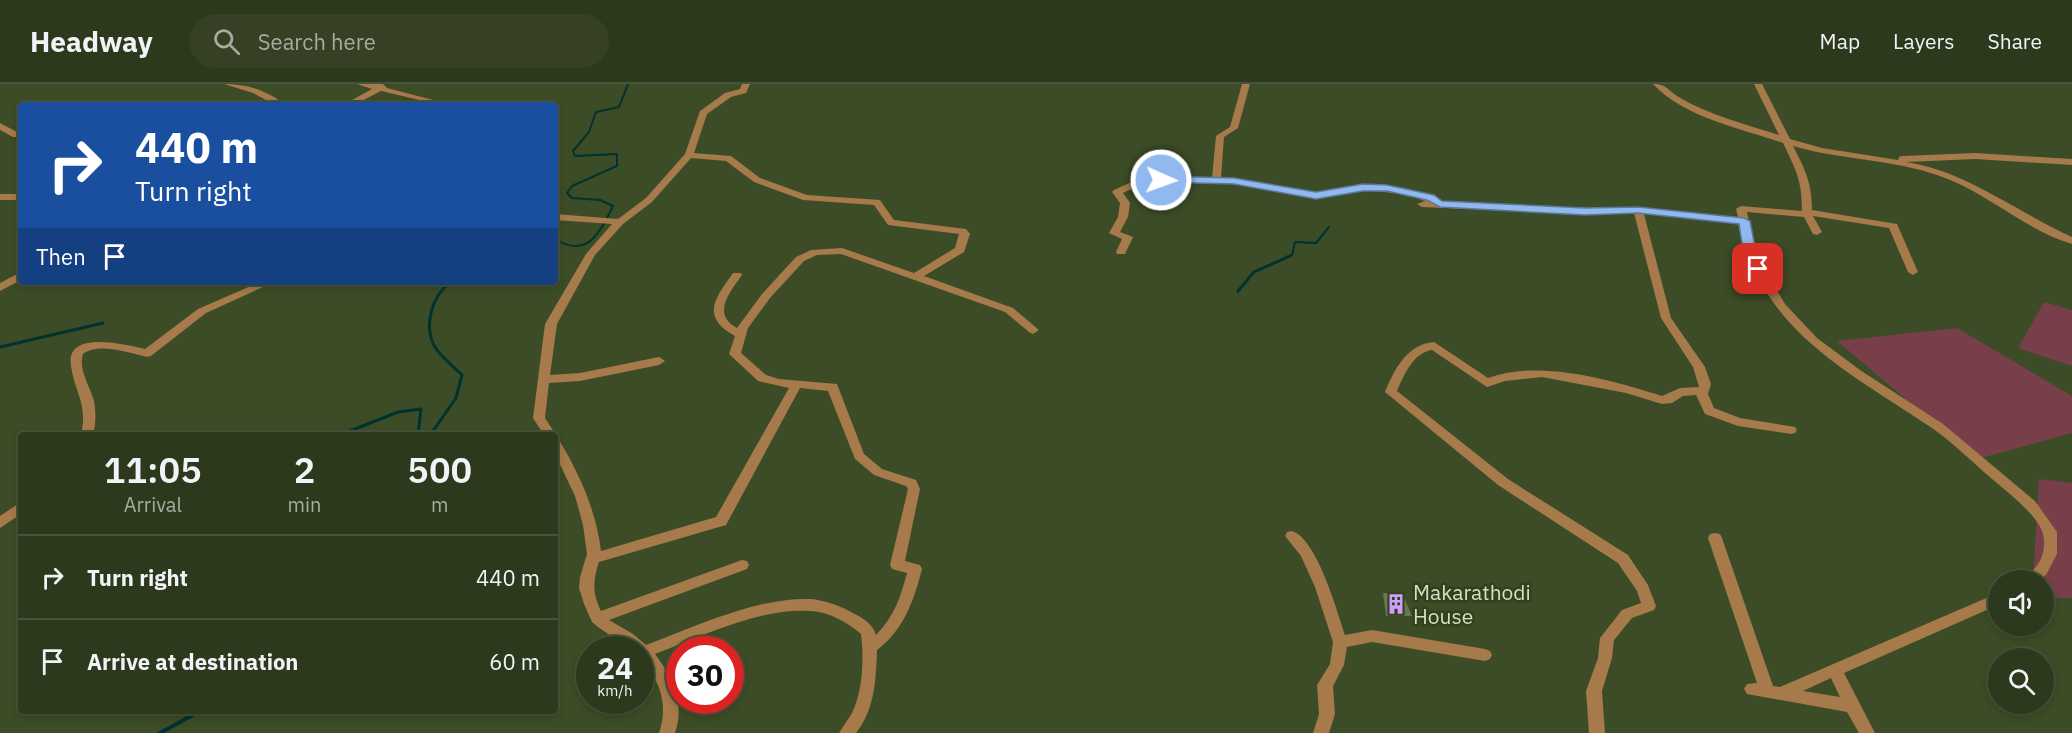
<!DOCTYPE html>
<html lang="en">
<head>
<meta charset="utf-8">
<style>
	body { margin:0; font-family:"IBM Plex Sans",sans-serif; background:#354025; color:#f1f3f6; height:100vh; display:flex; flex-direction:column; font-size:22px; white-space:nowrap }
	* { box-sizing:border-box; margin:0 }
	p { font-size:20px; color:#a7aca3 }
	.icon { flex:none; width:33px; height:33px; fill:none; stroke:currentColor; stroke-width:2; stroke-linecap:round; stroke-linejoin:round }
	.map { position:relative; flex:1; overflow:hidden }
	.drawer { position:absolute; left:18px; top:348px; width:540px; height:282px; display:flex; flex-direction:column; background:#2d391c; border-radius:6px; box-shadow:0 3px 9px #0003,0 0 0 2px #48533b }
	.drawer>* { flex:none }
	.banner { position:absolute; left:18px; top:18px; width:540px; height:183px; border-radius:6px; box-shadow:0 3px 9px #0003,0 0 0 2px #48533b; background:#1a4fa0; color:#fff; overflow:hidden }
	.controls { position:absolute; left:1988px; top:486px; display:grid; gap:12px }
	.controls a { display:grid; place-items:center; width:66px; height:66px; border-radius:50%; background:#2d391c; box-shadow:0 3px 9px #0003,0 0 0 2px #48533b; font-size:30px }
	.speed { position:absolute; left:576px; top:552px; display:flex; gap:12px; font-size:30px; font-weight:700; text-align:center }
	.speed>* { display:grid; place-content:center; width:78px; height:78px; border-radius:50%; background:#2d391c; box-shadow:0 3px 9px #0003,0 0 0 2px #48533b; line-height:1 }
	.speed small { font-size:15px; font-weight:400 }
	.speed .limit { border:9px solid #d22; background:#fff; color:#111 }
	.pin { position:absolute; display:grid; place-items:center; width:51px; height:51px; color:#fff; margin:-26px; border-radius:12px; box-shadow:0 3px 9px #0006 }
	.me { position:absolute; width:66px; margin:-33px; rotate:92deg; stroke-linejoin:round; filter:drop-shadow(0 0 4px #0008) }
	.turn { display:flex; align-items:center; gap:21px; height:126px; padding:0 18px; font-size:27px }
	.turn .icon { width:78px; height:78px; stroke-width:2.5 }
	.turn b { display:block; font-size:42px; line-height:51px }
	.then { display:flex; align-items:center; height:57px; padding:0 18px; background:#0003; gap:12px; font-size:22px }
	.eta { display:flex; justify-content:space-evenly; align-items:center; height:102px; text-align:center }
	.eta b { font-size:36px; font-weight:600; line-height:42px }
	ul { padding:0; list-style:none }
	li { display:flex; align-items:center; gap:18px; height:84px; padding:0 18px; border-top:2px solid #48533b }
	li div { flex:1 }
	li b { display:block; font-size:22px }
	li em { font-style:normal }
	header { display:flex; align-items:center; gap:36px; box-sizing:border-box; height:84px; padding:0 30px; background:#2d391c; border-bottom:2px solid #48533b }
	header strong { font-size:28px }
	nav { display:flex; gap:33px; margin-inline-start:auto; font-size:21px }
	.search { width:420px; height:54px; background:#354025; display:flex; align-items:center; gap:15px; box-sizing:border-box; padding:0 21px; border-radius:33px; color:#a7aca3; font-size:22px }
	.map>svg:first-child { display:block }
</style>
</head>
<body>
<header>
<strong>Headway</strong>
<div class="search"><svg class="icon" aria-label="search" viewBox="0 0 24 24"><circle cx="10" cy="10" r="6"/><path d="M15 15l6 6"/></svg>Search here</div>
<nav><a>Map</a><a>Layers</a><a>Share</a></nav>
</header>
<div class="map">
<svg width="2072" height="649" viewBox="0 0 2072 649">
	<rect width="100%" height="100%" fill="#3c4c26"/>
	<g fill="#783f4b">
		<polygon points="2044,218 2072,226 2072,282 2018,264"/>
		<polygon points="1957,244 2072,312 2072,349 1977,375 1837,257"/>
		<polygon points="2039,395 2072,399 2072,514 2043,514 2043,496 2033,496"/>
	</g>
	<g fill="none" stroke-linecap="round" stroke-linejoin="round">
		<g stroke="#003330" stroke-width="2">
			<path d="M555,155C587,175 600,149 613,122L600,116L572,114L567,109L572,102L617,82V70L575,72L573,67L589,48L596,28L619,23L628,0"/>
			<polyline points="1286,173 1292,171 1295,158 1316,159 1329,143"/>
		</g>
		<g stroke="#003330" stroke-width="3">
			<polyline points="1238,207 1254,188 1290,172"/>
			<polyline points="0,263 103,239"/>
			<path d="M340,351L398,328L421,325L418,350L433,347L456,314L462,291C453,282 442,274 435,263C423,242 432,211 451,198"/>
		</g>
		<polyline stroke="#003330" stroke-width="4" points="160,649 200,627"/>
	</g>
	<polygon fill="#667850" points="1383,509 1402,509 1412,532 1386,532"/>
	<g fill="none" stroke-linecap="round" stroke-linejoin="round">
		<g fill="#a67a4a" fill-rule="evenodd">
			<path d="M224,0C246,0 268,6 285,21H275L253,9Z"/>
			<polygon points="357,0 383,0 387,4 437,17 436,21 428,21 428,18 381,7 354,21 343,21 372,5"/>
			<path d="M742,0H750L746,9L731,13L707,30L694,69L731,72L760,94L807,111L880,116L894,136L966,145L970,150L964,168L924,192L1013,224L1039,246L1033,250L1029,248L1005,228L841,170L817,171L804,177L770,214L748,244L741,269L766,291L779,295L837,300L864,370L882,385L916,396L920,405L905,477L920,481L922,485C914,516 904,546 877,566C876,594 875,626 856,649H839C843,642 848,636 852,629C863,606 864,575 861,550C847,538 829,528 811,527C761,523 701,553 655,570C673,594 685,620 675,649H659C666,628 664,609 652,590C645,580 640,578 640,566H631L598,543L592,538L584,520L579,504L580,493L587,470L583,441L575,412L555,370V355L559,356C580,391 596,426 601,467L716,433L789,304L758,297L729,270L735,252C700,233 715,214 733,189H741L742,191C730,208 711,230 737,244L762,210L796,173L811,166L842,164L914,189L955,164L959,150L888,141L874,121L803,116L754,98L726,77L691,74L652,118L623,140L595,171L557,240L550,291L580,289L659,273L665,277L659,281L580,297L549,299L545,334L556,351L555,353V351H544L533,334L545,240L586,170L612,140L555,136V130L618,135L646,114L685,70L700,27L725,9L740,5ZM800,304L828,307L855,375L874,391L906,402L908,405L890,481L892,485L907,489C901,512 894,533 876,551C873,540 863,534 853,529C841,522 824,516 810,515C757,513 695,543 646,561L633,550L609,536L747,485L749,481L747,477L742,476L601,527C592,509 593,496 599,478L726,441Z"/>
			<path d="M1242,0H1250L1238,44L1224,53L1221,94H1234L1316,109L1363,100L1387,101L1409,105L1441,118L1585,124L1638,123L1738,133L1736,125L1741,122L1802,127C1802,96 1796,86 1783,59C1740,44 1685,34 1653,0C1666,0 1667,5 1677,12C1708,31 1745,40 1779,51L1754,0H1762L1790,55L1822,64L1898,76L1899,73L1902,72L1975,69L2072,75V81L1975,75L1906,78C1966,87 2017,128 2072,153V160C2028,147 1992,113 1950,96C1901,75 1844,77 1793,62C1805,85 1812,99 1812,126L1897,140L1918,188L1913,191L1908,188L1889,144L1813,132L1822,148L1817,151L1813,150L1804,133L1747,128L1754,163L1764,185L1785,220L1817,254L1860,286L1943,340L2035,417L2057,448V470L2046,491L2038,496H2022C2025,490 2031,489 2035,484C2043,476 2046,461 2043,450C2039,433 2011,411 1998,400C1976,382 1955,360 1932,344C1851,289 1759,246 1740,139L1644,130L1671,234L1705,283L1711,300L1708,310L1714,324L1740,334L1795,343L1797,346L1795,349L1791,350L1738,342L1705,330L1696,311L1683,312L1672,319L1662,320L1626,309L1542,293L1505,297L1487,303L1432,266C1413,269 1404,291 1397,307L1508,395L1628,471L1648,501L1656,522L1654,526L1632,534L1614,556L1612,574L1602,607L1605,649H1589L1586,607L1598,574L1600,554L1622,526L1641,519L1637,507L1618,479L1498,401L1385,308C1394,286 1407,260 1434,258L1488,294C1539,275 1612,296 1662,312L1680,304L1699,303L1693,283L1661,234L1634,129L1585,130L1422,123L1417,120L1425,117L1404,110L1363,106L1316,115L1234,100L1146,98L1123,109L1130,119L1128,133L1120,148L1133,153L1125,170H1117L1116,168L1122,155L1109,149L1118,133L1120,119L1112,108L1114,106L1145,92L1212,94L1216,52L1230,43Z"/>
			<polygon points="0,39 17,48 21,47 21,53 13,53 0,46"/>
			<rect x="0" y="110" width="21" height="6"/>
			<polygon points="21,188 21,196 0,207 0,199"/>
			<path d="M260,198H274L206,229L151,272L147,273C129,269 99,258 83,270C78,286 90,302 94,317C96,328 96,340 93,351H81C88,319 75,310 71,282C65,245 126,261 145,265L198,225Z"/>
			<polygon points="21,418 21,430 0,444 0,432"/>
			<path d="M1292,447C1317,455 1337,527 1345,551L1372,546L1485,565L1490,567L1492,571L1490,575L1485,577L1372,558L1347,563L1344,581L1333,602L1335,630L1329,649H1313L1319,630L1317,601L1330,580L1333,558L1315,503L1301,472L1285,452L1287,448Z"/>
			<path d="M1715,449L1720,450L1722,454L1773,602L1780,603L1998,509V521L1844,589L1875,649H1859L1847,628L1747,610L1744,605L1747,600L1757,599L1708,454L1710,450ZM1831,594L1840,613L1803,607Z"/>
		</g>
	</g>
	<path fill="#90b9f0" stroke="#5e789c" stroke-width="1.5" d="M1161,92L1234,94L1316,108L1363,100L1387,101L1434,111L1442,117L1585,124L1638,123L1744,134L1750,137L1755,163L1764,185L1758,188C1744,184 1741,153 1739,140L1638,129L1585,131L1440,123L1427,116L1387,107H1363L1316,115L1234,100L1157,98L1156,96Z"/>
	<defs>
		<g id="building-bare" transform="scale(1.62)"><path d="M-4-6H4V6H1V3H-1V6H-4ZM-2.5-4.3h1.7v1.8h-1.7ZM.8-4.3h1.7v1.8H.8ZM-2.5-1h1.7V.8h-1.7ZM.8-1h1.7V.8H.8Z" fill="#d19dfe" stroke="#32411c" stroke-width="2.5" paint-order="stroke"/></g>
	</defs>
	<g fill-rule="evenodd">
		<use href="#building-bare" x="1396" y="520"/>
	</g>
	<g text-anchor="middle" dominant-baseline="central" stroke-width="5" stroke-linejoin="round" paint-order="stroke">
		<g font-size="21" fill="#d4dfc9" stroke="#32411c" text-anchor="start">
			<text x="1413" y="508">Makarathodi<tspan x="1413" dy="24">House</tspan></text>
		</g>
	</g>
</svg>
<div class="controls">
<a><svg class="icon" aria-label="sound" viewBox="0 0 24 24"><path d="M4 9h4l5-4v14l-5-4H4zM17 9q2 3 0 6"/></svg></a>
<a><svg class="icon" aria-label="search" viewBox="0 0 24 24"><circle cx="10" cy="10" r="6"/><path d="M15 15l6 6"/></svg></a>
</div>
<div class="speed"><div>24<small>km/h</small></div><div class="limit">30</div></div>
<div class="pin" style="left:1758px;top:185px;background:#d93025"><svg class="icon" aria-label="arrive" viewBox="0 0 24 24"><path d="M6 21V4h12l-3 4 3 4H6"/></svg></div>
<svg class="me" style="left:1161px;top:96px" viewBox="-20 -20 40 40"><circle r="17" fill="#90b9f0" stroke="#fff" stroke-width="3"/><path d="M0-11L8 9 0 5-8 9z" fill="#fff"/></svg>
<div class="banner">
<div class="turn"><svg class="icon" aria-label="right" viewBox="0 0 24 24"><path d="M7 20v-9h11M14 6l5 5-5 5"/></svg><div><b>440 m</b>Turn right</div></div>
<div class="then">Then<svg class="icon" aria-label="arrive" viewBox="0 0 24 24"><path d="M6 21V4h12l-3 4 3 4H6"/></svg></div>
</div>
<section class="drawer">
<div class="eta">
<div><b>11:05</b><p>Arrival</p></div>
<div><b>2</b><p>min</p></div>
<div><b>500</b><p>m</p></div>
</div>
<ul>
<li><svg class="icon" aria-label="right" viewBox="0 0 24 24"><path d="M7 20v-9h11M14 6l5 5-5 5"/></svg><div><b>Turn right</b></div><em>440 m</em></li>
<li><svg class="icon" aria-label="arrive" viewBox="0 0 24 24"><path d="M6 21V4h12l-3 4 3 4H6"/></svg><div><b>Arrive at destination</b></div><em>60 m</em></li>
</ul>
</section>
</div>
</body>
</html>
